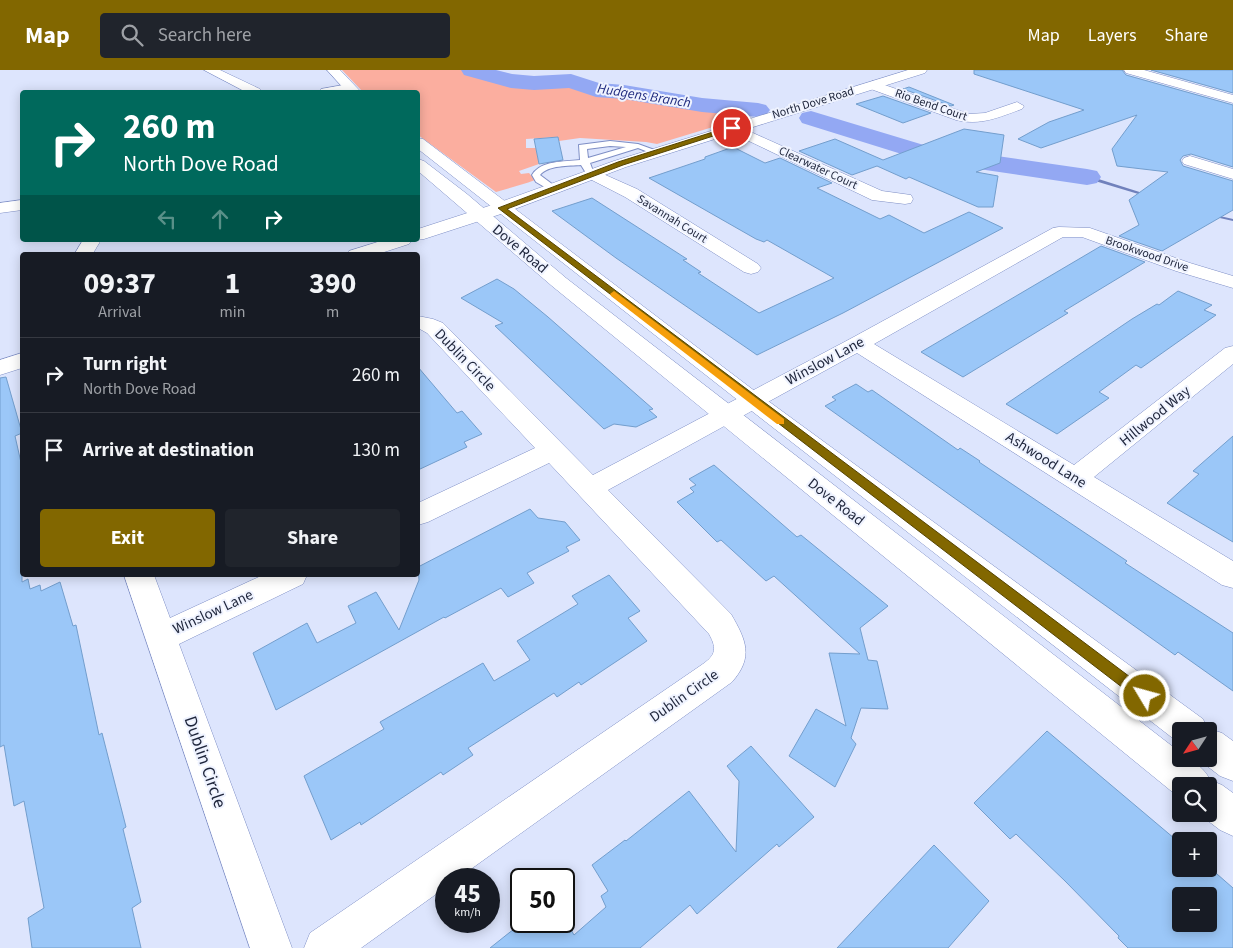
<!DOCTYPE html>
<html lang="en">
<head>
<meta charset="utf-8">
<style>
	body { margin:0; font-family:"Source Sans 3",sans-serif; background:#20242c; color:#f1f3f6; height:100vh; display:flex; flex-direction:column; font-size:19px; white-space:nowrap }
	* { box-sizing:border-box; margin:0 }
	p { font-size:16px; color:#9ea1a6 }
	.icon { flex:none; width:28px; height:28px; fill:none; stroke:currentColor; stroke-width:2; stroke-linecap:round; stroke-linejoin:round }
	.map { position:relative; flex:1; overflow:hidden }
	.drawer { position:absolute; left:20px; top:182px; width:400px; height:325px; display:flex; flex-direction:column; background:#171b24; border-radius:5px; box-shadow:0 2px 12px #0003 }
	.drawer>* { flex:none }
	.hud { position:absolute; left:20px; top:20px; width:400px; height:152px; border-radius:5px; box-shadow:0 2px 12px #0003; background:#00695c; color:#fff; overflow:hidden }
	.needle { width:32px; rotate:234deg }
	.tools { position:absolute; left:1172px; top:652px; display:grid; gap:10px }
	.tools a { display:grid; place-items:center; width:45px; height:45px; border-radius:5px; background:#171b24; box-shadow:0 2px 12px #0003; font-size:25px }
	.speed { position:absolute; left:435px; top:798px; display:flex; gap:10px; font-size:25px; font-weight:700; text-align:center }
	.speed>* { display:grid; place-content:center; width:65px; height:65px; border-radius:50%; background:#171b24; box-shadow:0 2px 12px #0003; line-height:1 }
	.speed small { font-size:12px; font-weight:400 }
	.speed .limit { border:2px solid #111; border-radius:8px; background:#fff; color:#111 }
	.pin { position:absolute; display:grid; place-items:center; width:42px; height:42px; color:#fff; margin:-21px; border:2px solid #fff; border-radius:50%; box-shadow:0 1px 5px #0007 }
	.me { position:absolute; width:55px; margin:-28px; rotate:307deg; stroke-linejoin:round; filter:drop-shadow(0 0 4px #0008) }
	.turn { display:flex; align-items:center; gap:18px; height:105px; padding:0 20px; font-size:22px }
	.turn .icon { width:65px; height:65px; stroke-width:2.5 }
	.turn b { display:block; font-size:35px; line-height:42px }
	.lanes { display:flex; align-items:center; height:48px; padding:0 20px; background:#0003; justify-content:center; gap:25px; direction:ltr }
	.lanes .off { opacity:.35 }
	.eta { display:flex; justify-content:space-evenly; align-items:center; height:85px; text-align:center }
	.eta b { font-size:30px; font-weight:700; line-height:35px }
	.cta { display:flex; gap:10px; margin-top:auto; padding:10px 20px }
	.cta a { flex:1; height:58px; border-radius:5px; background:#826700; color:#fff; font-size:20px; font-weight:700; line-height:58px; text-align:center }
	.cta a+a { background:#20242c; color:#f1f3f6 }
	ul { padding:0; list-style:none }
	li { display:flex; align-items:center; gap:15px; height:75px; padding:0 20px; border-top:1px solid #363941 }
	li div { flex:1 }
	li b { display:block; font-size:19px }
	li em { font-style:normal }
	header { display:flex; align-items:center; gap:30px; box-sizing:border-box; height:70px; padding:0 25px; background:#826700; color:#fff }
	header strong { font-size:24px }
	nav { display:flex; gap:28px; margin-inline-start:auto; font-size:18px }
	.search { width:350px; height:45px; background:#20242c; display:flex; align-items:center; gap:12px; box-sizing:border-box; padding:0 18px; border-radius:5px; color:#9ea1a6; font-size:19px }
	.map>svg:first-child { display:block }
</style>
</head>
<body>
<header>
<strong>Map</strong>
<div class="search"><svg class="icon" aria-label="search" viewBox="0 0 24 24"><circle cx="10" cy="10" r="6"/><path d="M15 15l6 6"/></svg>Search here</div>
<nav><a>Map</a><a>Layers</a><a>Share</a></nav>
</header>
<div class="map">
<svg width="1233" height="878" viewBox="0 0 1233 878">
	<rect width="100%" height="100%" fill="#dde5fd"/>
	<path fill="#fbae9f" d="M342,0H472L511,11L534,13L571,11L596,20L624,22L702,35L766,41L657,74L646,72L580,68L559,71L558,67L526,69V78H536L539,94L519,101L521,104L529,103L535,110C522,115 509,118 496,122L418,65V22H363Z"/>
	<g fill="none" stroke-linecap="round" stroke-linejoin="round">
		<g fill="#7081bc" fill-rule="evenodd">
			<polygon points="1085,106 1089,106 1149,125 1145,126 1085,108"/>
			<polygon points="1211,144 1233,149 1233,151 1211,146"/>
		</g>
		<g fill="#93a8f3" fill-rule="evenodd">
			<polygon points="461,0 496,0 512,4 534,6 571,4 599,13 624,15 702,28 758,33 766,35 770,40 766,45 758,47 702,42 624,29 596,27 569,18 534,20 511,18 464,5"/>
			<polygon points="811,41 927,76 1087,99 1097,101 1101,107 1097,113 1087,115 924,91 802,53 799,48 802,43"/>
		</g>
	</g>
	<g fill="#9bc7f8" stroke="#739ecd" fill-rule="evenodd">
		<polygon points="974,0 1122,0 1126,5 1233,35 1233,97 1191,84 1183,86 1180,90 1183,96 1233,111 1233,140 1162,181 1119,166 1139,155 1129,130 1168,102 1117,96 1112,79 1137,45 1041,78 1018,69 1049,52 1084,40 974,4"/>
		<polygon points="1151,0 1233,0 1233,23"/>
		<polygon points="909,17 954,35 951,36 903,19"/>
		<polygon points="883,26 931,43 903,53 856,34"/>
		<polygon points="964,59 1004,65 1000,93 976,102 998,106 993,137 978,137 909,107 906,109 877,96 852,105 799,81 835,69 883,90"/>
		<polygon points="558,67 563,90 539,94 534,69"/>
		<polygon points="733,77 765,93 780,88 832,113 817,118 880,149 889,145 924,163 969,142 1003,158 843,243 757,285 616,188 552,141 592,128 687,189 683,190 701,202 698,203 759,243 834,208 767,170 764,172 756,169 649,108 705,89 705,87"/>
		<polygon points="1101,176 1145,192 1064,241 1068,243 963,307 921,282"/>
		<polygon points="497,209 514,219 548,247 653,339 649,340 657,347 636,357 614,354 604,359 495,256 503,253 461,228"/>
		<polygon points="1178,221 1212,235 1204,240 1216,245 1141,298 1136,295 1099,322 1109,328 1057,364 1006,334 1132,249 1157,234 1159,235"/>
		<polygon points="418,297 457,343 462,341 482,364 464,372 467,377 418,400"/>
		<polygon points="6,307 22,363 15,366 22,397 22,512 28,509 30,519 40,515 41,521 60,512 73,556 76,555 99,665 102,663 126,757 123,759 141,832 132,838 141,878 32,878 28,848 44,838 24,731 14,736 4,675 0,677 0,308"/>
		<polygon points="856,314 868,322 872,320 958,380 960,378 980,391 979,392 1127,491 1125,493 1233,563 1233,621 1178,582 1175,585 825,336 836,330 832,327"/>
		<polygon points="1233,366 1233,472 1167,433 1199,404 1193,401"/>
		<polygon points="714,395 797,467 801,465 888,536 860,558 868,590 877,591 888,639 861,638 851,668 856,674 835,717 789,686 816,639 846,656 829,583 860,584 774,506 766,511 721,470 717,472 677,432 694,422 690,418 696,415 689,409"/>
		<polygon points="530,439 538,448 565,452 580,470 566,477 569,481 527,503 534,513 508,527 501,518 445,548 444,547 276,640 253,583 307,553 317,573 356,553 348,536 376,522 399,560 419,510 418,497"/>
		<polygon points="609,505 640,541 628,548 647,571 581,615 579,612 557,627 554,623 468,678 473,685 443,705 441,702 361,755 360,752 331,770 304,706 384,659 380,652 483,593 494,611 530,590 517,571 578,534 572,526"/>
		<path d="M1047,661L1181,774V799H1209V797L1233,818V878H1128L1118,868L1119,866L1065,811L1016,764L1010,769L974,733ZM1181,826H1209V854H1181Z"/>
		<polygon points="751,676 814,747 779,777 777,774 697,844 690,835 640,878 490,878 524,851 566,851 574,865 606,837 601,826 608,821 592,795 625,770 626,771 689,721 736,782 739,711 727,696"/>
		<polygon points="934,775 989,831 948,878 837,878"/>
	</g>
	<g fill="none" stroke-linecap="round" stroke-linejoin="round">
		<g stroke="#7e8ec5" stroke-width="2">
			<path id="service" d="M610,71L638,74L660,82L656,85L638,78L590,93L593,101L589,104L586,103L581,95C569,96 548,95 540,105L556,117L558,119L553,122L536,112L532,105C541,90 564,92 580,90L579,75ZM610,76L626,77L588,88L587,79Z"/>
		</g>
		<g stroke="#7e8ec5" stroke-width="1">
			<g id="minor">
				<polygon points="1124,0 1144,0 1233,25 1233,33 1126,3"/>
				<path d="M873,11L969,44L985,43L1017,32L1024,36L1022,39C999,47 981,56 956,50L868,18L866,15Z"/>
				<polygon points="733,54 882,121 911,125 913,129 911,133 905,134 872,130 728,61 726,58 728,55"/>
				<polygon points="1190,86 1233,99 1233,109 1184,94 1182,91 1184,88"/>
				<polygon points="592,99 637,119 758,194 761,198 758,202 751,204 744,202 625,127 586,107 584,104 586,101"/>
				<polygon points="22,130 22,140 0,143 0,133"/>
				<path d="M1059,157L1090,158L1190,193L1233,206V218L1176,201L1082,167H1063L874,274L1074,395L1225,278L1233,276V294L1094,407L1233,491V518L1222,515L857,283L608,420L731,544C746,570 754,587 732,612L457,809H446V817L361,878H304L310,863L700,596C715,586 718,580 709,564L549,393L428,452L418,455V433L535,378L427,263L418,258V246L433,249L443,253L593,405L850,269L1053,158Z"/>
				<polygon points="83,170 101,170 92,185 74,185"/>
				<polygon points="124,505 154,505 170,548 263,505 307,505 303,514 179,574 292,878 250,878"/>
			</g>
		</g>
		<g stroke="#7e8ec5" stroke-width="1">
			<g id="tertiary">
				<polygon points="204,0 220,0 260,19 262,22 246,22"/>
				<polygon points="908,0 927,0 925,3 626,97 507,142 424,169 416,170 418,159 495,134 614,91"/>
				<polygon points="349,14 356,18 354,21 319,22 321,19"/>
				<polygon points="384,170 412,170 409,174 375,185 347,185 349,181"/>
				<polygon points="22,283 22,298 0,305 0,290"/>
			</g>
		</g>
		<g stroke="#7e8ec5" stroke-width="1">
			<g id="secondary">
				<polygon points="327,0 340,0 361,22 347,22"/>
				<polygon points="418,68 423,69 760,325 1203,649 1207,658 1222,663 1233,671 1233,711 1220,706 1198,689 1209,689 1209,661 1181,661 1181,674 1179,673 744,335 418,79"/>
				<path d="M418,89L424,91L467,124L566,208L1181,683V689C1193,689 1205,699 1210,710L1222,715L1233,723V766L1220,760L1199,744H1209V716H1181V729L552,216L418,101Z"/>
			</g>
		</g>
		<use href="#service" fill="#fff" fill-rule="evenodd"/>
		<use href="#minor" fill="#fff" fill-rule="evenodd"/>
		<use href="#tertiary" fill="#fff" fill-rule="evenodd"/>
		<use href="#secondary" fill="#fff" fill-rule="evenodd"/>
	</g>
	<polygon fill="#826700" stroke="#544300" points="732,56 735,59 623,95 507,139 1150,622 1152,626 1150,631 1145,633 1140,631 498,138 618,92"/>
	<polygon fill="#f59e0b" points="614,221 784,349 784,354 777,354 611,226 610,224"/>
	<g text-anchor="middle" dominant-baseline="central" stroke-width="4" stroke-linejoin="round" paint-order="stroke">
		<g font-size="12" fill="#1e253b" stroke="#eff3ff">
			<text transform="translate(813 33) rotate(-17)">North Dove Road</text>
			<text transform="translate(931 35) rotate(19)">Rio Bend Court</text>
			<text transform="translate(818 98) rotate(25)">Clearwater Court</text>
			<text transform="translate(672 149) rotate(32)">Savannah Court</text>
			<text transform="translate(1147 184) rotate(19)">Brookwood Drive</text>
		</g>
		<g font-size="14" font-style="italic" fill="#222d81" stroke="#eff3ff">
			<text transform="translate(644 26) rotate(9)">Hudgens Branch</text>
		</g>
		<g font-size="15" fill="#1e253b" stroke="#eff3ff">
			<text transform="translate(520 179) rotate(40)">Dove Road</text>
			<text transform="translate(465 290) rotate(46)">Dublin Circle</text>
			<text transform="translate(825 291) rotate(-28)">Winslow Lane</text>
			<text transform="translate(1155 346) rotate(-39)">Hillwood Way</text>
			<text transform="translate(1046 390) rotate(32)">Ashwood Lane</text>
			<text transform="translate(836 432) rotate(38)">Dove Road</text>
			<text transform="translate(213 542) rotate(-25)">Winslow Lane</text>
			<text transform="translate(684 626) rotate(-35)">Dublin Circle</text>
		</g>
		<g font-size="18" fill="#1e253b" stroke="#eff3ff">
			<text transform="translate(205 692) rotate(71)">Dublin Circle</text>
		</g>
	</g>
</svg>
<div class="tools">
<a><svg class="needle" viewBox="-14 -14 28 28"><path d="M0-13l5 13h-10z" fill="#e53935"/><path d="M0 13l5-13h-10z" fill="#9ea1a6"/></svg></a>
<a><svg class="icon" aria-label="search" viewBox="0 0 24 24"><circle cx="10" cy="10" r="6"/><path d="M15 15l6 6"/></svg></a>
<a>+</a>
<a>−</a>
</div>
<div class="speed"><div>45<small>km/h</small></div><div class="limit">50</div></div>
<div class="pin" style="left:732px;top:58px;background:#d93025"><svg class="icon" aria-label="arrive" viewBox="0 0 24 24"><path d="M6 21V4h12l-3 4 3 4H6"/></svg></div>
<svg class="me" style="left:1145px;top:626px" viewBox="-20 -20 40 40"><circle r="17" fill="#826700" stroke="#fff" stroke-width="3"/><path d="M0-11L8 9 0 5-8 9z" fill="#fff"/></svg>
<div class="hud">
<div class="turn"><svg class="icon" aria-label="right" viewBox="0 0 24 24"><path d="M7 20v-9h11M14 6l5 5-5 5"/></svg><div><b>260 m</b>North Dove Road</div></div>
<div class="lanes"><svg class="icon off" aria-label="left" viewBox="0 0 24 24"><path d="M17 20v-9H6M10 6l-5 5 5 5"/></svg><svg class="icon off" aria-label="ahead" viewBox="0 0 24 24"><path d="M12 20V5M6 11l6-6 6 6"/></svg><svg class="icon" aria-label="right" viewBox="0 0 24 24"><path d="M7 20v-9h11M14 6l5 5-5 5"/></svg></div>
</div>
<section class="drawer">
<div class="eta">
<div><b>09:37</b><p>Arrival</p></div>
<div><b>1</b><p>min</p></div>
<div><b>390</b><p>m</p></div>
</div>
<ul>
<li><svg class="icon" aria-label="right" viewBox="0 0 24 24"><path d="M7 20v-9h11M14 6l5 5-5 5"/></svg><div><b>Turn right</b><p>North Dove Road</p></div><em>260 m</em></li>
<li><svg class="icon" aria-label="arrive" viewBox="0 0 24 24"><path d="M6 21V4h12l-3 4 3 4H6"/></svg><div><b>Arrive at destination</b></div><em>130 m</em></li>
</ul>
<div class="cta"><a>Exit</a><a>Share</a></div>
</section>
</div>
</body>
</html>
